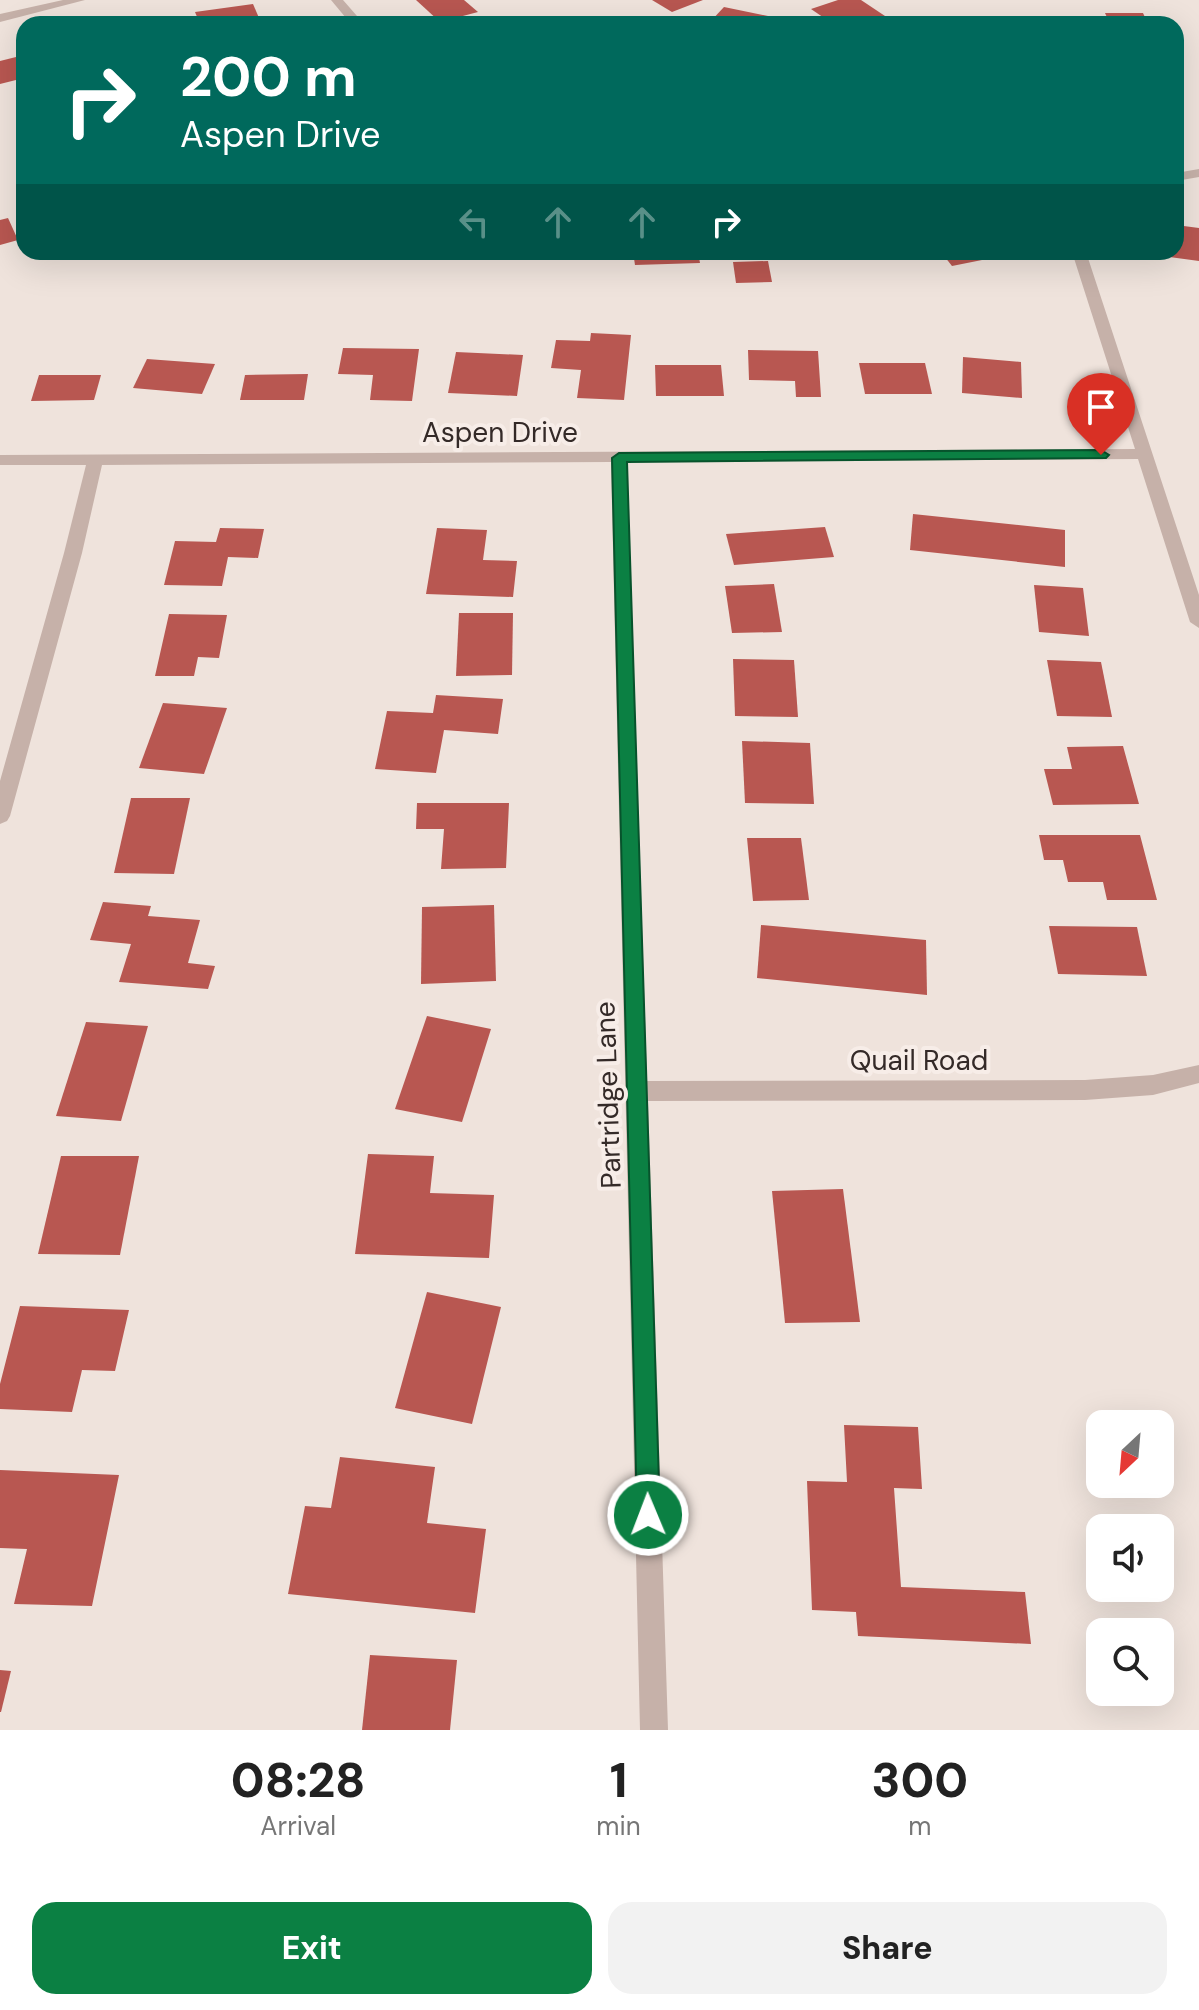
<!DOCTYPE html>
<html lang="en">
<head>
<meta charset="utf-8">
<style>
	body { margin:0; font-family:"DM Sans",sans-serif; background:#f2f2f2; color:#222; height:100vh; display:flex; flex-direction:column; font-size:30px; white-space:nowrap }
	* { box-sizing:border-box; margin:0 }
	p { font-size:26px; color:#767676 }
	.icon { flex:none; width:44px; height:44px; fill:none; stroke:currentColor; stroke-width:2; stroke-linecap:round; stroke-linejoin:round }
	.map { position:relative; height:1730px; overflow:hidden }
	.panel { display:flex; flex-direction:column; background:#fff; flex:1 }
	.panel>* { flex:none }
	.hud { position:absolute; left:16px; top:16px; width:1168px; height:244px; border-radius:24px; box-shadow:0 8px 32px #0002; background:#00695c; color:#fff; overflow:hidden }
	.needle { width:52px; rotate:206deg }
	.buttons { position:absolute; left:1086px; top:1410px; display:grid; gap:16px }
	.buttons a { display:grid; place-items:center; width:88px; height:88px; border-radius:16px; background:#fff; box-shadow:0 8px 32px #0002; font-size:40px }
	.pin { position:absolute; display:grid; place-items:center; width:68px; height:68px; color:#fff; margin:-82px -34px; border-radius:50% 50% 50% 0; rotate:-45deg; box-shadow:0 0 8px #0007 }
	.pin .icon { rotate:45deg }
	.me { position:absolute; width:88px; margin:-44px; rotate:359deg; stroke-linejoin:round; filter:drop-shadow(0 0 6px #0008) }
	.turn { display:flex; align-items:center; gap:28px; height:168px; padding:0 32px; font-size:36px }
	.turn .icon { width:104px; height:104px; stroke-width:2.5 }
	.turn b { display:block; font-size:56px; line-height:68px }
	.lanes { display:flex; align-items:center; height:76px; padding:0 32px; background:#0003; justify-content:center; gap:40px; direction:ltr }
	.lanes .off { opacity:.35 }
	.eta { display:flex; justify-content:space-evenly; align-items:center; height:136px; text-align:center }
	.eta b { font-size:48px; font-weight:800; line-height:56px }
	.cta { display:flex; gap:16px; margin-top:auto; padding:16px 32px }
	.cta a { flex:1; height:92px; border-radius:24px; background:#0b8043; color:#fff; font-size:32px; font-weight:800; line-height:92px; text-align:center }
	.cta a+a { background:#f2f2f2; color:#222 }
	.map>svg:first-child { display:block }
</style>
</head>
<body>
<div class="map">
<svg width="1199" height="1730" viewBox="0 0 1199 1730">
	<rect width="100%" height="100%" fill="#efe3dc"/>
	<g fill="#b85751">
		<polygon points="416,0 464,0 478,12 440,22"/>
		<polygon points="652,0 703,0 672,12"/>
		<polygon points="838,0 861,0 885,16 859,24 833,24 811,9"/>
		<polygon points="253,4 259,18 200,24 195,12"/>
		<polygon points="724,7 768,16 761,24 710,22"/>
		<polygon points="1105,13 1143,13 1148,24 1110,24"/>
		<polygon points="24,55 24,78 0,84 0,61"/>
		<polygon points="8,218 18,240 0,245 0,220"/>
		<polygon points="1176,225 1199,228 1199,261 1162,256 1163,252 1176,252"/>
		<polygon points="633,252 698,252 700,263 635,265"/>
		<polygon points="941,252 992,252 997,257 952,266"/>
		<polygon points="768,261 772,282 736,283 733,262"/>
		<polygon points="591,333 631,335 624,400 577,398 581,370 551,368 556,340 590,341"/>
		<polygon points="343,348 419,349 412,401 370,400 373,375 338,374"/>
		<polygon points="748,350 818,351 821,397 796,397 795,381 749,380"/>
		<polygon points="456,352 523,355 517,396 448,393"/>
		<polygon points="963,357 1021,362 1022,398 962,393"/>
		<polygon points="147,359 215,364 202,394 133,388"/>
		<polygon points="859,363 925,363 932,394 865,394"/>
		<polygon points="655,365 721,365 724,396 656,396"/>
		<polygon points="308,374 304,400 240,400 245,375"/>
		<polygon points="39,375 101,375 94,400 31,401"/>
		<polygon points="913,514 1065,530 1065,567 910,550"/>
		<polygon points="825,527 834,557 734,565 726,534"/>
		<polygon points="220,528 264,529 258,558 228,557 222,586 164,585 175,541 216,542"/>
		<polygon points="437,528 487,530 483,560 517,561 513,597 426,594"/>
		<polygon points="774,584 782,632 732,633 725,586"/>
		<polygon points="1034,585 1083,588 1089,636 1039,632"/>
		<polygon points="459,613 513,613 512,675 456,676"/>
		<polygon points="169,614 227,615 219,658 198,657 194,676 155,676"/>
		<polygon points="733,659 794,660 798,717 735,716"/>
		<polygon points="1047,660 1101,662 1112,717 1057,716"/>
		<polygon points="436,695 503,699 498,734 444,730 436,773 375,769 387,711 433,713"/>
		<polygon points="163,703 227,708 204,774 139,768"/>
		<polygon points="742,741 810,743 814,804 745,803"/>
		<polygon points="1123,746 1139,804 1053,805 1044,769 1072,769 1067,747"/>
		<polygon points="131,798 190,798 174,874 114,873"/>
		<polygon points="417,803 509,803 506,868 441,869 444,829 416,829"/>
		<polygon points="1039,835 1140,835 1157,900 1107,900 1103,882 1068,882 1063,860 1044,860"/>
		<polygon points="747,838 801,838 809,900 753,901"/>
		<polygon points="103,902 151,906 148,916 200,920 188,963 215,966 208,989 119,982 131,944 90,940"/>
		<polygon points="494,905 496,981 421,984 422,907"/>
		<polygon points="761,925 926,940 927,995 757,978"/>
		<polygon points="1049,926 1137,927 1147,976 1058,974"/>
		<polygon points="427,1016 491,1029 462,1122 395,1109"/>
		<polygon points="86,1022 148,1026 121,1121 56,1116"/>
		<polygon points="368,1154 434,1156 430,1193 494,1195 489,1258 355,1254"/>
		<polygon points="61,1156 139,1156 120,1255 38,1254"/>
		<polygon points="843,1189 860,1322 785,1323 772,1191"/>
		<polygon points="427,1292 501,1307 472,1424 395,1408"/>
		<polygon points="20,1306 129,1310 115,1371 82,1370 72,1412 0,1409 0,1384"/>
		<polygon points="844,1425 918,1427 922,1489 894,1488 901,1587 1025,1592 1031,1644 858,1636 856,1612 812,1610 807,1481 847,1482"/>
		<polygon points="340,1457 435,1467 427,1523 486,1529 475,1613 288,1594 305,1506 331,1508"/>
		<polygon points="0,1470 119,1475 92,1606 14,1604 27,1549 0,1548"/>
		<polygon points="370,1655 457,1660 450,1730 362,1730"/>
		<polygon points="0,1670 11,1671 1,1712 0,1712"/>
	</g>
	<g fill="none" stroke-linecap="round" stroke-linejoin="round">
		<g fill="#c6b1a9" fill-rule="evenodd">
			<polygon points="63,0 85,0 0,22 0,14"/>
			<polygon points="331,0 343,0 364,24 351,24"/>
			<polygon points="1199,169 1199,177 1176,181 1176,173"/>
			<polygon points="1072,252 1086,252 1199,595 1199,628 1190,622 1138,459 627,462 647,1081 1085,1080 1153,1075 1199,1065 1199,1083 1153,1095 1085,1100 648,1101 668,1730 640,1730 611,462 102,465 82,553 10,816 7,821 0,824 0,781 64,553 86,465 0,465 0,455 1135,449"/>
		</g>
	</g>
	<polygon fill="#0b8043" stroke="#07532c" stroke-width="2" points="1101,450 1109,455 1106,458 627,462 660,1515 657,1524 648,1527 640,1524 637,1515 612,458 619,453"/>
	<g text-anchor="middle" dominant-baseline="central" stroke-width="8" stroke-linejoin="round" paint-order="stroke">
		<g font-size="28" fill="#342a28" stroke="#f7ede8">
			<text x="500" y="432">Aspen Drive</text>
			<text x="919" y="1060">Quail Road</text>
			<text transform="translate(608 1095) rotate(-92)">Partridge Lane</text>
		</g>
	</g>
</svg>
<div class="buttons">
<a><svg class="needle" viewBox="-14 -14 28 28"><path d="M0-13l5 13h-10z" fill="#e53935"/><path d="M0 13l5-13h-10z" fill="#767676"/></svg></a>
<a><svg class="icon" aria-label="sound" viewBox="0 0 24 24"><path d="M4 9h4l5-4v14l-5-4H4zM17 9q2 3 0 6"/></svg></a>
<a><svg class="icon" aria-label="search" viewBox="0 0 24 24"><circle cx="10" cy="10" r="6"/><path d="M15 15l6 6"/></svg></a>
</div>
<div class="pin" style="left:1101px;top:455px;background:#d93025"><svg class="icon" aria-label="arrive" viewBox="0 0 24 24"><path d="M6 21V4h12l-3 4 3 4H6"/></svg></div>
<svg class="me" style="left:648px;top:1515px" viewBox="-20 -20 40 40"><circle r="17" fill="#0b8043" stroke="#fff" stroke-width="3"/><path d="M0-11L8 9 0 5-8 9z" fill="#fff"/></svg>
<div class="hud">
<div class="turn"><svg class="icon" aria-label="right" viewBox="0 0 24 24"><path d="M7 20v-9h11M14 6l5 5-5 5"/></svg><div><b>200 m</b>Aspen Drive</div></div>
<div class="lanes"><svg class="icon off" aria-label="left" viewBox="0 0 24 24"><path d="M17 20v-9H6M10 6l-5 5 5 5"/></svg><svg class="icon off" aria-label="ahead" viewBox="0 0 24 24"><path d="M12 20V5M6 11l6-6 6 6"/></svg><svg class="icon off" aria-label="ahead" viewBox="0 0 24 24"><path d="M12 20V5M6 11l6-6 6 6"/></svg><svg class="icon" aria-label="right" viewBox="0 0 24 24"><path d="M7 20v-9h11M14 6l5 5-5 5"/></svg></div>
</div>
</div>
<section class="panel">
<div class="eta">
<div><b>08:28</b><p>Arrival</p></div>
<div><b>1</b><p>min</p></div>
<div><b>300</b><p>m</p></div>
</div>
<div class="cta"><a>Exit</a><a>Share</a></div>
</section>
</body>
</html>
